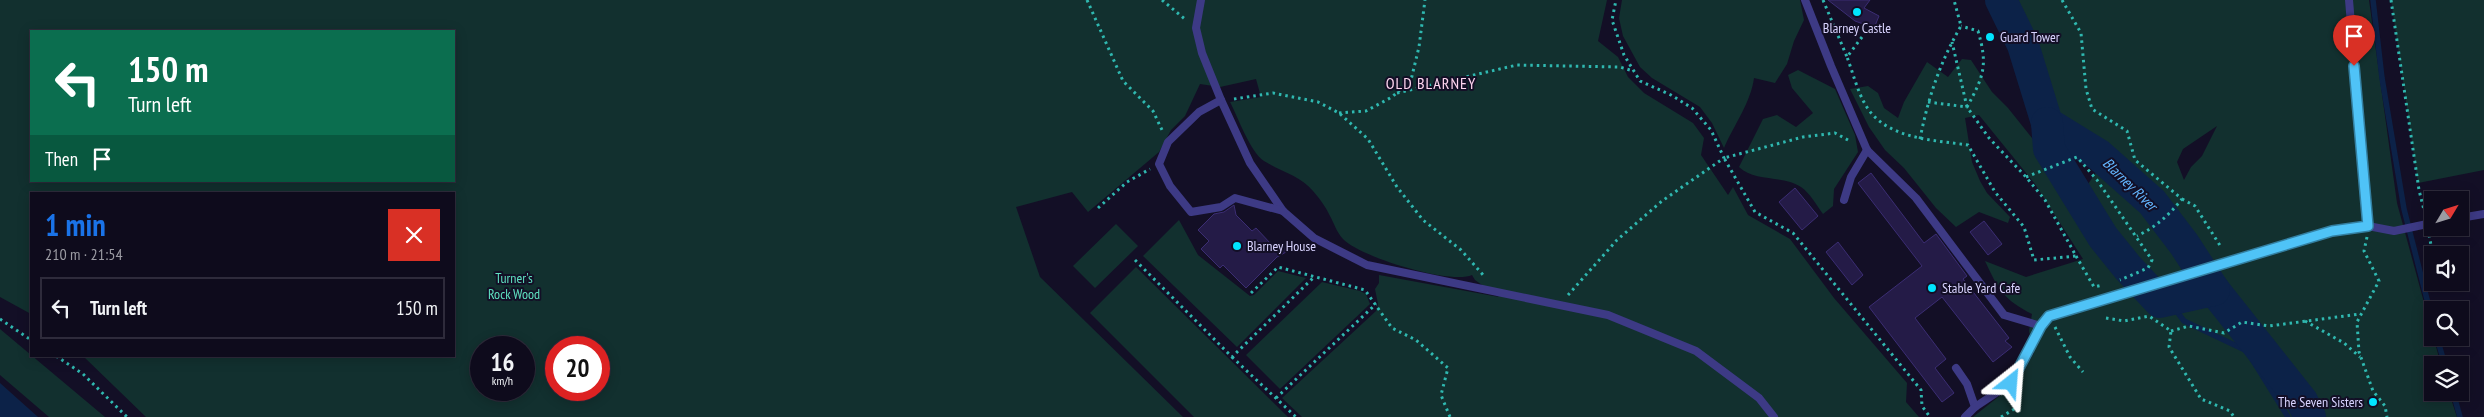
<!DOCTYPE html>
<html lang="en">
<head>
<meta charset="utf-8">
<style>
	body { margin:0; font-family:"PT Sans Narrow",sans-serif; background:#171425; color:#f1f3f6; height:100vh; display:flex; flex-direction:column; font-size:19px; white-space:nowrap }
	* { box-sizing:border-box; margin:0 }
	p { font-size:16px; color:#9b9ba3 }
	.icon { flex:none; width:28px; height:28px; fill:none; stroke:currentColor; stroke-width:2; stroke-linecap:round; stroke-linejoin:round }
	.map { position:relative; flex:1; overflow:hidden }
	.sheet { position:absolute; left:30px; top:192px; width:425px; height:165px; display:flex; flex-direction:column; background:#0e0b1c; border-radius:0px; box-shadow:0 2px 12px #0003,0 0 0 1px #2e2b3b }
	.sheet>* { flex:none }
	.banner { position:absolute; left:30px; top:30px; width:425px; height:152px; border-radius:0px; box-shadow:0 2px 12px #0003,0 0 0 1px #2e2b3b; background:#0b6e4f; color:#fff; overflow:hidden }
	.needle { width:32px; rotate:52deg }
	.fabs { position:absolute; left:2424px; top:191px; display:grid; gap:10px }
	.fabs a { display:grid; place-items:center; width:45px; height:45px; border-radius:0px; background:#0e0b1c; box-shadow:0 2px 12px #0003,0 0 0 1px #2e2b3b; font-size:25px }
	.speed { position:absolute; left:470px; top:336px; display:flex; gap:10px; font-size:25px; font-weight:700; text-align:center }
	.speed>* { display:grid; place-content:center; width:65px; height:65px; border-radius:50%; background:#0e0b1c; box-shadow:0 2px 12px #0003,0 0 0 1px #2e2b3b; line-height:1 }
	.speed small { font-size:12px; font-weight:400 }
	.speed .limit { border:8px solid #d22; background:#fff; color:#111 }
	.pin { position:absolute; display:grid; place-items:center; width:42px; height:42px; color:#fff; margin:-51px -21px; border-radius:50% 50% 50% 0; rotate:-45deg; box-shadow:0 0 5px #0007 }
	.pin .icon { rotate:45deg }
	.me { position:absolute; width:55px; margin:-28px; rotate:28deg; stroke-linejoin:round; filter:drop-shadow(0 0 4px #0008) }
	.turn { display:flex; align-items:center; gap:18px; height:105px; padding:0 15px; font-size:22px }
	.turn .icon { width:65px; height:65px; stroke-width:2.5 }
	.turn b { display:block; font-size:35px; line-height:42px }
	.then { display:flex; align-items:center; height:48px; padding:0 15px; background:#0003; gap:10px; font-size:19px }
	.round { display:grid; place-items:center; flex:none; width:52px; height:52px; border-radius:0px; background:#171425 }
	.head { display:flex; align-items:center; justify-content:space-between; height:85px; padding:0 15px }
	h1 { font-size:30px; font-weight:600; line-height:38px; color:#1a73e8 }
	ul { padding:0; list-style:none }
	li { display:flex; align-items:center; gap:15px; height:62px; margin:0 10px 8px; padding:0 5px; border:2px solid #2e2b3b; border-radius:0px }
	li div { flex:1 }
	li b { display:block; font-size:19px }
	li em { font-style:normal }
	.map>svg:first-child { display:block }
</style>
</head>
<body>
<div class="map">
<svg width="2484" height="417" viewBox="0 0 2484 417">
	<rect width="100%" height="100%" fill="#130f26"/>
	<g fill="#12302f" fill-rule="evenodd">
		<path d="M0,0H1607L1598,41L1618,57L1628,77L1644,93L1693,123L1704,138L1701,155L1728,195L1733,187L1748,215L1790,239L1834,298L1907,383L1906,402L1919,417H1302L1282,398L1376,311L1378,304L1375,289L1379,283V275L1499,297L1475,280L1472,275C1451,285 1360,257 1343,239C1337,233 1334,223 1330,216C1326,207 1319,198 1313,191C1301,176 1280,171 1264,161C1250,152 1238,117 1230,102L1261,97L1256,79L1220,87L1200,84L1185,116L1171,130L1159,152L1088,212L1072,192L1016,207L1040,277L1183,417H146L83,356H454V194H31V314L0,297ZM31,31H454V181H31ZM481,348H524V390H481ZM556,348H599V390H556Z"/>
		<path d="M1622,0H1800L1804,20L1794,41L1787,64L1775,83L1754,78C1751,102 1734,125 1724,148L1712,123L1700,107L1652,78L1640,67L1623,36L1619,18Z"/>
		<path d="M2014,0H2369L2397,203L2441,365H2432V392L2449,393L2457,417H2312L2302,397L2262,350L2242,322L2203,263L2190,238L2174,218L2109,155L2054,119L2051,113L2052,103C2043,91 2043,77 2039,63C2032,41 2024,21 2014,0ZM2217,126L2202,156L2191,167L2184,180L2177,162L2183,149Z"/>
		<polygon points="2391,0 2484,0 2484,170 2418,183"/>
		<path d="M1962,59L1971,60L1992,92L2008,108L2044,153L2123,273L2130,261L2091,204L2086,187L2099,168C2126,193 2154,217 2178,246C2195,266 2205,292 2222,313C2248,348 2280,378 2299,417H1973L2017,382L2034,353L2029,331L2032,314C2004,300 1998,289 1985,261L2026,277L2083,259L2035,184L1979,115L1965,118L1972,162L1980,181L1987,193L2010,217L2008,223L1979,212L1956,227L1936,208L1904,168L1885,150L1869,127L1850,89L1868,86L1878,93L1884,108L1898,118L1904,102L1927,62L1948,77Z"/>
		<path d="M1798,70L1835,89L1855,135L1858,152L1834,189L1833,206L1823,214C1817,206 1810,193 1801,187C1783,175 1754,182 1739,167L1763,119L1777,115L1796,127L1813,113L1792,88L1788,75Z"/>
		<polygon points="1179,220 1198,255 1250,296 1254,295 1278,271 1306,278 1237,347 1143,256"/>
		<polygon points="1116,224 1138,246 1095,288 1073,266"/>
		<polygon points="1136,267 1288,417 1194,417 1090,313"/>
		<polygon points="1322,282 1360,291 1366,294 1370,304 1280,389 1246,355"/>
		<polygon points="0,329 105,417 49,417 0,375"/>
	</g>
	<polygon fill="#0c2248" points="0,383 38,417 0,417"/>
	<g fill="none" stroke-linecap="round" stroke-linejoin="round">
		<g stroke="#0c2248" stroke-width="5.5">
			<polyline points="2373,0 2382,78 2404,209 2432,319"/>
			<polyline points="2169,301 2184,321 2247,351 2288,417"/>
			<polyline points="2437,338 2445,365"/>
			<polyline points="2453,392 2460,417"/>
		</g>
		<g stroke="#0c2248" stroke-width="32">
			<polyline points="2001,0 2023,45 2047,123 2099,155 2152,202 2184,244 2214,290 2302,401 2310,417"/>
			<polyline points="2047,123 2049,149 2103,237 2128,268 2160,302 2214,290"/>
		</g>
	</g>
	<g fill="#241b47" stroke="#3b2d73">
		<polygon points="1828,0 1870,0 1864,8 1879,16 1874,28 1855,21"/>
		<polygon points="1871,173 1924,243 1936,234 1967,276 1963,279 2009,338 2005,341 2012,347 1993,362 1942,297 1915,318 1946,359 1935,368 1954,393 1942,402 1869,307 1922,266 1858,183"/>
		<polygon points="1795,188 1818,216 1802,230 1779,202"/>
		<polygon points="1234,205 1236,215 1252,231 1256,228 1271,244 1299,245 1277,257 1246,288 1223,265 1220,268 1201,249 1209,241 1198,230 1214,214 1224,212"/>
		<polygon points="1984,221 2002,244 1988,255 1970,232"/>
		<polygon points="1838,242 1863,275 1852,285 1826,252"/>
	</g>
	<g fill="none" stroke-linecap="round" stroke-linejoin="round">
		<g stroke="#2fb8b0" stroke-width="3" stroke-dasharray="2.5 4" stroke-linecap="butt">
			<polyline points="1087,0 1123,81 1153,111 1162,130"/>
			<polyline points="1162,0 1186,20"/>
			<polyline points="1823,0 1847,57"/>
			<path d="M2062,0L2081,33L2086,89L2092,109L2127,131L2135,160L2182,199C2169,215 2156,227 2137,236"/>
			<polyline points="2391,0 2419,190 2425,214"/>
			<path d="M1862,37L1847,57C1853,73 1857,90 1865,104C1884,139 1933,140 1968,145L1995,192L2024,227L2034,260L2076,256L2045,200L2026,177L1989,138L1967,107L1952,42"/>
			<polyline points="1397,93 1517,65 1620,67 1633,71"/>
			<polyline points="1234,99 1273,93 1318,102 1339,113 1368,139 1397,187 1423,220 1461,250 1484,276"/>
			<path d="M1928,102L1967,107C1984,76 1988,65 1978,31L1961,26"/>
			<polyline points="1339,113 1366,111 1392,97 1411,80 1419,47 1425,0"/>
			<path d="M1920,139C1928,98 1940,62 1961,26L1954,0"/>
			<polyline points="1848,140 1835,133 1803,137 1724,158 1755,212 1793,233 1921,390 1922,406 1930,417"/>
			<polyline points="2026,177 2077,157 2097,180 2152,260 2148,268 2120,280"/>
			<polyline points="2182,199 2195,206 2221,247"/>
			<polyline points="1098,208 1127,182 1150,169"/>
			<polyline points="2429,235 2433,255"/>
			<polyline points="2367,237 2364,251 2379,281 2357,322 2359,352 2373,391 2385,406 2387,417"/>
			<polyline points="2076,256 2094,287 2103,285"/>
			<polyline points="1135,260 1232,357 1314,277"/>
			<polyline points="1251,293 1278,267 1365,290 1392,328 1416,340 1448,368 1441,395 1450,417"/>
			<polyline points="1568,295 1617,240 1662,201 1724,158 1711,130 1692,108 1671,95 1640,81 1624,55 1612,20 1616,0"/>
			<polyline points="2106,318 2124,321 2149,316 2171,331 2169,347 2201,399 2230,411 2234,417"/>
			<polyline points="0,319 31,340"/>
			<polyline points="2305,321 2344,343 2360,357"/>
			<polyline points="2055,327 2070,357 2083,372"/>
			<polyline points="2171,331 2189,326 2224,333 2242,322 2269,326 2360,314"/>
			<polyline points="56,356 83,374 127,417"/>
			<polyline points="1232,357 1296,417"/>
			<polyline points="1276,398 1376,304"/>
			<polyline points="2001,417 2016,408"/>
		</g>
		<g stroke="#3d3a85" stroke-width="8">
			<polyline points="1201,0 1196,28 1202,53 1221,100 1250,163 1283,211 1314,238 1367,265 1608,315 1696,351 1759,398 1774,417"/>
			<polyline points="1805,0 1831,66 1867,150 1916,198 2004,315 2041,326"/>
			<polyline points="2349,0 2368,226"/>
			<polyline points="1221,100 1199,112 1168,142 1159,164 1170,186 1191,212 1221,207 1235,198 1283,211"/>
			<polyline points="1844,200 1851,177 1867,150"/>
			<polyline points="2460,218 2484,214"/>
			<polyline points="1956,368 1967,384 1975,407"/>
			<polyline points="1965,417 1975,407 2011,383 2041,326 2049,316 2332,231 2368,226 2394,231 2432,223"/>
		</g>
	</g>
	<g fill="none" stroke-linecap="round" stroke-linejoin="round">
		<g stroke="#337fa1" stroke-width="12">
			<polyline id="route" points="2011,383 2041,326 2049,316 2332,231 2368,226 2354,66"/>
		</g>
		<use href="#route" stroke="#4fc3f7" stroke-width="9"/>
	</g>
	<g fill="#00e5ff" stroke="#130f26" stroke-width="2">
		<circle cx="1857" cy="12" r="5"/>
		<circle cx="1990" cy="37" r="5"/>
		<circle cx="1237" cy="246" r="5"/>
		<circle cx="1932" cy="288" r="5"/>
		<circle cx="2373" cy="402" r="5"/>
	</g>
	<g text-anchor="middle" dominant-baseline="central" stroke-width="4" stroke-linejoin="round" paint-order="stroke">
		<g font-size="14" fill="#d9d4ff" stroke="#130f26" text-anchor="start">
			<text x="1857" y="28" text-anchor="middle">Blarney Castle</text>
			<text x="2000" y="37">Guard Tower</text>
			<text x="1247" y="246">Blarney House</text>
			<text x="1942" y="288">Stable Yard Cafe</text>
			<text x="2363" y="402" text-anchor="end">The Seven Sisters</text>
		</g>
		<g font-size="14" fill="#5fe0c0" stroke="#130f26">
			<text x="514" y="278">Turner's<tspan x="514" dy="16">Rock Wood</tspan></text>
		</g>
		<g font-size="15" font-style="italic" fill="#62b6ff" stroke="#130f26">
			<text transform="translate(2130 184) rotate(44)">Blarney River</text>
		</g>
		<g font-size="16" letter-spacing="1" fill="#ffd6f0" stroke="#130f26">
			<text x="1431" y="83">OLD BLARNEY</text>
		</g>
	</g>
</svg>
<div class="fabs">
<a><svg class="needle" viewBox="-14 -14 28 28"><path d="M0-13l5 13h-10z" fill="#e53935"/><path d="M0 13l5-13h-10z" fill="#9b9ba3"/></svg></a>
<a><svg class="icon" aria-label="sound" viewBox="0 0 24 24"><path d="M4 9h4l5-4v14l-5-4H4zM17 9q2 3 0 6"/></svg></a>
<a><svg class="icon" aria-label="search" viewBox="0 0 24 24"><circle cx="10" cy="10" r="6"/><path d="M15 15l6 6"/></svg></a>
<a><svg class="icon" aria-label="layers" viewBox="0 0 24 24"><path d="M12 4l9 5-9 5-9-5zM3 14l9 5 9-5"/></svg></a>
</div>
<div class="speed"><div>16<small>km/h</small></div><div class="limit">20</div></div>
<div class="pin" style="left:2354px;top:66px;background:#d93025"><svg class="icon" aria-label="arrive" viewBox="0 0 24 24"><path d="M6 21V4h12l-3 4 3 4H6"/></svg></div>
<svg class="me" style="left:2011px;top:383px" viewBox="-20 -20 40 40"><path d="M0-17L14 15 0 8-14 15z" fill="#4fc3f7" stroke="#fff" stroke-width="4"/></svg>
<div class="banner">
<div class="turn"><svg class="icon" aria-label="left" viewBox="0 0 24 24"><path d="M17 20v-9H6M10 6l-5 5 5 5"/></svg><div><b>150 m</b>Turn left</div></div>
<div class="then">Then<svg class="icon" aria-label="arrive" viewBox="0 0 24 24"><path d="M6 21V4h12l-3 4 3 4H6"/></svg></div>
</div>
<section class="sheet">
<div class="head"><div><h1>1 min</h1><p>210 m · 21:54</p></div><a class="round" style="background:#d93025;color:#fff"><svg class="icon" aria-label="close" viewBox="0 0 24 24"><path d="M6 6l12 12M18 6L6 18"/></svg></a></div>
<ul>
<li><svg class="icon" aria-label="left" viewBox="0 0 24 24"><path d="M17 20v-9H6M10 6l-5 5 5 5"/></svg><div><b>Turn left</b></div><em>150 m</em></li>
</ul>
</section>
</div>
</body>
</html>
